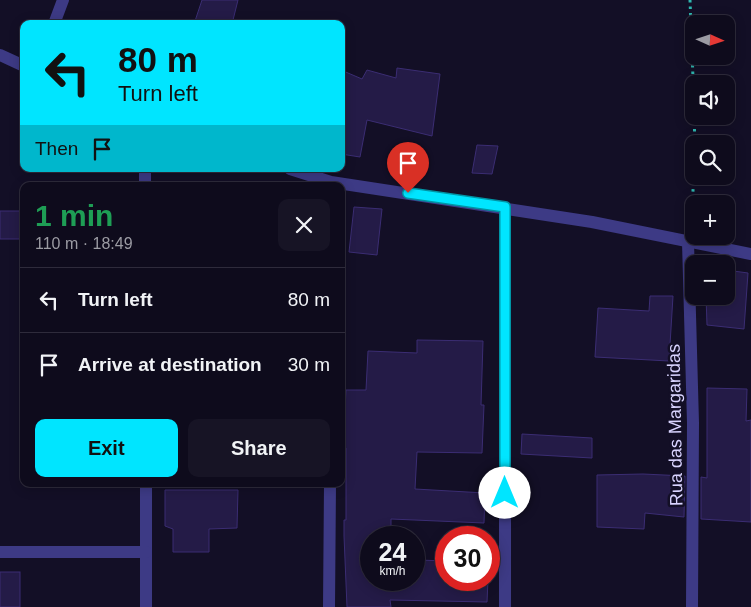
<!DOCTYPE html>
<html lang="en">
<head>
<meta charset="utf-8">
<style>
	body { margin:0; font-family:Helvetica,sans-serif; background:#171425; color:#f1f3f6; height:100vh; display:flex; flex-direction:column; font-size:19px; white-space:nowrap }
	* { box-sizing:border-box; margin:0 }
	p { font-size:16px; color:#9b9ba3 }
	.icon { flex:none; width:28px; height:28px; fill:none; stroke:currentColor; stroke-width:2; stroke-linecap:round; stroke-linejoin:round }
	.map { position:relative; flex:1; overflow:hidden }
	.panel { position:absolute; left:20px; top:182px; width:325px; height:305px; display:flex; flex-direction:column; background:#0e0b1c; border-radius:10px; box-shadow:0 2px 12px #0003,0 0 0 1px #2e2b3b }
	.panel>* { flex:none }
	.top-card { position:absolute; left:20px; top:20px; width:325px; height:152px; border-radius:10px; box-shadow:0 2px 12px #0003,0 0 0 1px #2e2b3b; background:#00e5ff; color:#111; overflow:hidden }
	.needle { width:32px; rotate:93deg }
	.tools { position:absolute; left:685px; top:15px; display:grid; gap:10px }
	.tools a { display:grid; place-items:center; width:50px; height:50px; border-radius:10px; background:#0e0b1c; box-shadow:0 2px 12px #0003,0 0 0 1px #2e2b3b; font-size:25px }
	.speed { position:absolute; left:360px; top:526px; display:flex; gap:10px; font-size:25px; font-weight:700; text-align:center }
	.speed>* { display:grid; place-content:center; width:65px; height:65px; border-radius:50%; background:#0e0b1c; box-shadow:0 2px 12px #0003,0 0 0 1px #2e2b3b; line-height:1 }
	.speed small { font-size:12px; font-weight:400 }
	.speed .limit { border:8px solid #d22; background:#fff; color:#111 }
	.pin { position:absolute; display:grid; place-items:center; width:42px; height:42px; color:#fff; margin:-51px -21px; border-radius:50% 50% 50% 0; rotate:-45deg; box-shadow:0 0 5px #0007 }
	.pin .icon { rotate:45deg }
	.me { position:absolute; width:55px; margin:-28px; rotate:0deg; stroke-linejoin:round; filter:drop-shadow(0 0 4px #0008) }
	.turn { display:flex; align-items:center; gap:18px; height:105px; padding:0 15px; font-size:22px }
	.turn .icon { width:65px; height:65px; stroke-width:2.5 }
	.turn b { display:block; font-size:35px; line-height:42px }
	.then { display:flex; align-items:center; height:48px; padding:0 15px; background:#0003; gap:10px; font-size:19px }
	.round { display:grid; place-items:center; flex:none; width:52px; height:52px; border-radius:10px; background:#171425 }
	.summary { display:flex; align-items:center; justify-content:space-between; height:85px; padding:0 15px }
	h1 { font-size:30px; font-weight:700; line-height:38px; color:#1e9e55 }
	.cta { display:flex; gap:10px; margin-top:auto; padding:10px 15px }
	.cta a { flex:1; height:58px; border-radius:10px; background:#00e5ff; color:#111; font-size:20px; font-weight:700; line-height:58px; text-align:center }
	.cta a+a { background:#171425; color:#f1f3f6 }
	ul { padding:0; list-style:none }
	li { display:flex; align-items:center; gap:15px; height:65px; padding:0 15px; border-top:1px solid #2e2b3b }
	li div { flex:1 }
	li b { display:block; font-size:19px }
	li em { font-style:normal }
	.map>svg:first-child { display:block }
</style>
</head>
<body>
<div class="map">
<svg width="751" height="607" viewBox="0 0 751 607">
	<rect width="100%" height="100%" fill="#130f26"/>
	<g fill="#241b47" stroke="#3b2d73">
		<polygon points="202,0 238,0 232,24 194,24"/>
		<polygon points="397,68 440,74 432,136 367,120 360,157 341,154 341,70 362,79 367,70 396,78"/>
		<polygon points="477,145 498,146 492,174 472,173"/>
		<polygon points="354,207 382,209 377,255 349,252"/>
		<rect x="0" y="211" width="24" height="28"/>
		<polygon points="726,270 748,273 744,329 707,325 706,296 726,296"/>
		<polygon points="650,296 673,296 669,361 595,357 598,308 649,311"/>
		<polygon points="417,340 483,341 481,405 484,405 482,453 417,452 415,489 485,493 484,523 391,519 391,538 371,538 371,580 417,580 418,560 446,561 446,580 488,580 487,602 390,600 391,607 347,607 344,536 344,520 346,520 346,448 343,448 346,390 366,390 368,351 417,353"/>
		<polygon points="707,388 747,389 746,421 751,420 751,522 701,519 701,477 707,478"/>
		<polygon points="522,434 592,438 592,458 521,454"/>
		<polygon points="643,474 685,476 684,517 645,513 644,529 597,527 597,475"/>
		<polygon points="165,490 238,490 237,528 209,529 209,552 173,552 173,529 165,526"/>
		<rect x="0" y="572" width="20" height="35"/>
	</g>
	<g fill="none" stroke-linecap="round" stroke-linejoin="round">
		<g stroke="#2fb8b0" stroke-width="3" stroke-dasharray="2.5 4" stroke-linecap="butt">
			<polyline points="690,0 694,104"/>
			<polyline points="694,116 695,144"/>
			<polyline points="691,224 694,174"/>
		</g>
		<g stroke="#3d3a85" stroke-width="12">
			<polyline points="54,24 63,0"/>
			<polyline points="0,55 24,66"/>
			<polyline points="145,169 145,186"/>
			<polyline points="290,169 331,182 592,222 751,254"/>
			<polyline points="505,207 505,607"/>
			<polyline points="688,242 693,423 692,607"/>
			<polyline points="146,484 146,607"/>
			<polyline points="0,552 146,552"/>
			<polyline points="329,607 330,484"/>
		</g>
	</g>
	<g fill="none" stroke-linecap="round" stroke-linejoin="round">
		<g stroke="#0095a6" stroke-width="12">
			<polyline id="route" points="408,193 505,207 505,493"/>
		</g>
		<use href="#route" stroke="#00e5ff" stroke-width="9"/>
	</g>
	<g text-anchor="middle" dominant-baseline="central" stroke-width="5" stroke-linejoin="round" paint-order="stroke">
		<g font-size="18" fill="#d9d4ff" stroke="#130f26">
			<text transform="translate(675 425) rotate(-91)">Rua das Margaridas</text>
		</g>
	</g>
</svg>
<div class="tools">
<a><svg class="needle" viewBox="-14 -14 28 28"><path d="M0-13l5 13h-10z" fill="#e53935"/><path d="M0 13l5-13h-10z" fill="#9b9ba3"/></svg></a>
<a><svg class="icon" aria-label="sound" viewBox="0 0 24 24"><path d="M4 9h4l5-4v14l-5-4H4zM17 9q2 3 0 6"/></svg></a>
<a><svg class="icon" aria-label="search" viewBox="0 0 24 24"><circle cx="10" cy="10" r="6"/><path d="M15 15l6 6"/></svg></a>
<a>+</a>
<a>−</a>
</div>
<div class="speed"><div>24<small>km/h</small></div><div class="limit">30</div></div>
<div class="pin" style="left:408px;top:193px;background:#d93025"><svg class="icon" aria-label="arrive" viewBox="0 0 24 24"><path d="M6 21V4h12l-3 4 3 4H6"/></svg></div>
<svg class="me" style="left:505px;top:493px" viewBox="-20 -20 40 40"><circle r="19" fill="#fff"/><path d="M0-13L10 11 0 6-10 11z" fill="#00e5ff"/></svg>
<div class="top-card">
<div class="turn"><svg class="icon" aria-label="left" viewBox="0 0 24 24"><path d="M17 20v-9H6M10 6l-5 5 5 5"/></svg><div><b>80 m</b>Turn left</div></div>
<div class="then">Then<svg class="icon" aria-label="arrive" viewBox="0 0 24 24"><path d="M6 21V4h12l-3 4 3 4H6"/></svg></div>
</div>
<section class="panel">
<div class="summary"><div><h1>1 min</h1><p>110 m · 18:49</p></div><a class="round"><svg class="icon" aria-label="close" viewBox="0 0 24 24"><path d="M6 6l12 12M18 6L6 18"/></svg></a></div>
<ul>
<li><svg class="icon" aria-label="left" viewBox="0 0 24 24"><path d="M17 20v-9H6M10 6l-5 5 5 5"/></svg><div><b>Turn left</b></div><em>80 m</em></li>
<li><svg class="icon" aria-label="arrive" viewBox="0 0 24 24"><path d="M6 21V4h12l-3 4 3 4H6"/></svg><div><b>Arrive at destination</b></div><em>30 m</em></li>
</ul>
<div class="cta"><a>Exit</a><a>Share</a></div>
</section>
</div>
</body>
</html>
